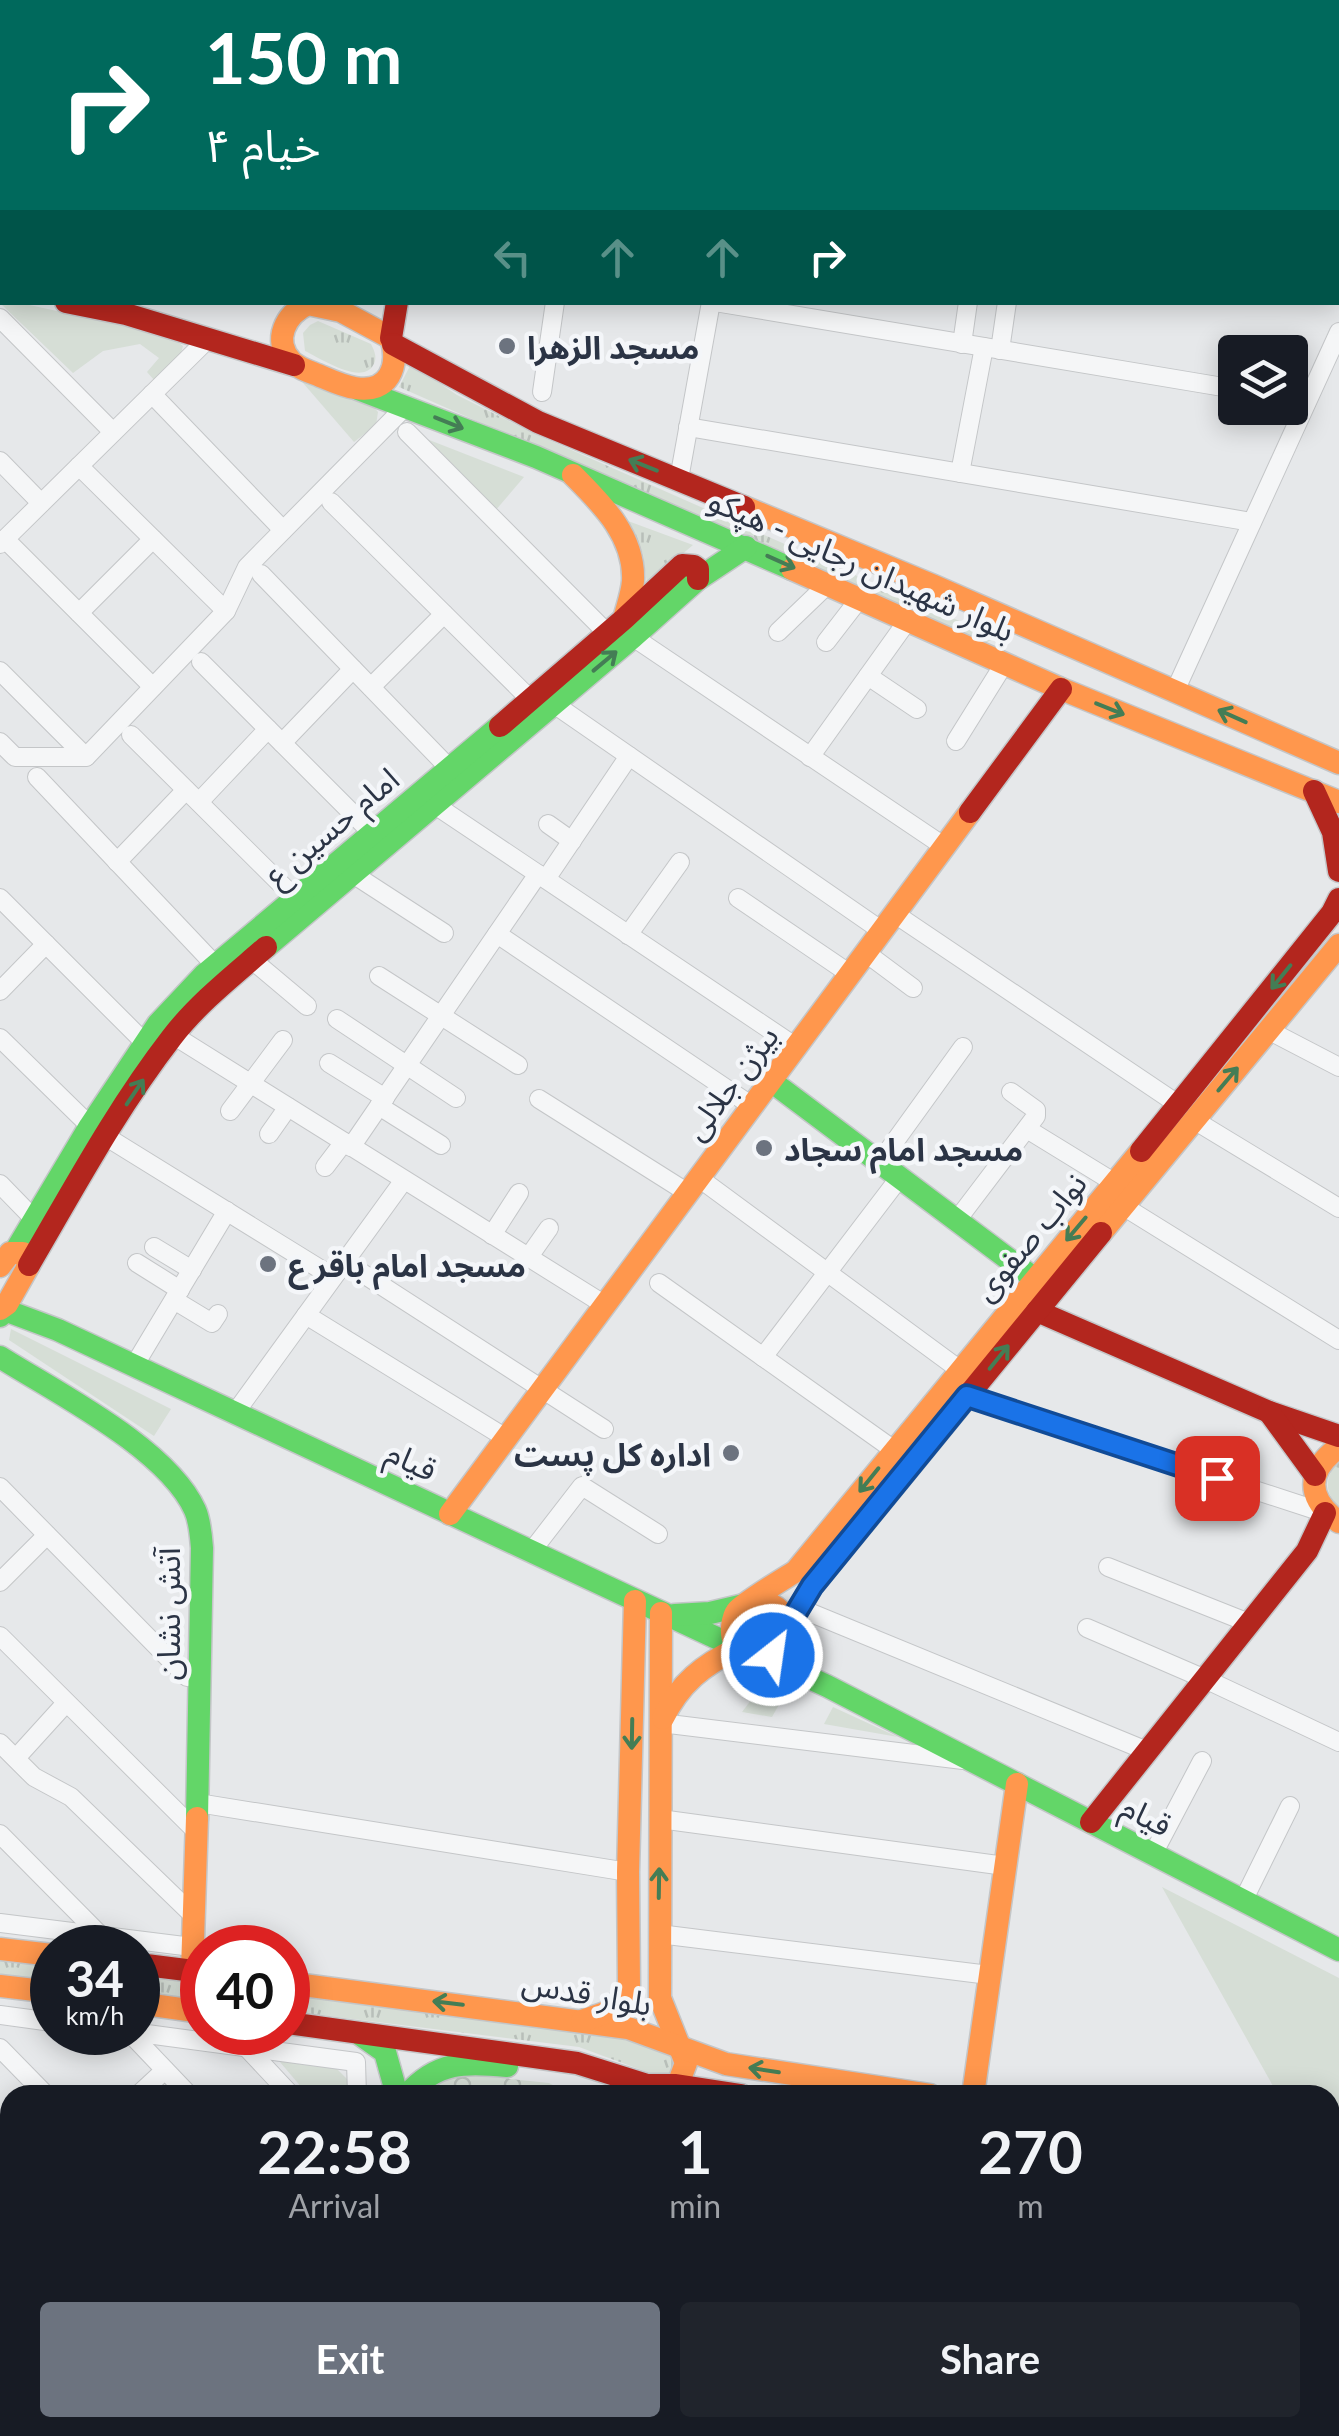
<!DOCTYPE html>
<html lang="en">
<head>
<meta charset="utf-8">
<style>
	body { margin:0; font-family:Lato,"Noto Sans Arabic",sans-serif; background:#20242c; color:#f1f3f6; height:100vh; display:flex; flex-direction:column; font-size:38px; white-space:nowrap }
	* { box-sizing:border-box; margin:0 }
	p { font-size:32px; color:#9ea1a6 }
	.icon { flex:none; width:55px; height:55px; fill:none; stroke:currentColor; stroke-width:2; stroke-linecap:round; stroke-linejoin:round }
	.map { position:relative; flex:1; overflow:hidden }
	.sheet { position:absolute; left:0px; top:2085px; width:1340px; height:352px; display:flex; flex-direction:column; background:#171b24; border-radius:30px 30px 0 0; box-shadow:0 5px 25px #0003 }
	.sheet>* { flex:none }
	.banner { position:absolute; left:0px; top:0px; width:1340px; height:305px; box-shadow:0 5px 25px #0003; background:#00695c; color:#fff; overflow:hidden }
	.fabs { position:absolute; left:1218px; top:335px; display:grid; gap:20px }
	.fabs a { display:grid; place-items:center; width:90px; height:90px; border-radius:10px; background:#171b24; box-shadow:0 5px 25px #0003; font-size:50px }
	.speed { position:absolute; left:30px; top:1925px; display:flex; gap:20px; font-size:50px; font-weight:700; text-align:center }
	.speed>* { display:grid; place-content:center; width:130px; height:130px; border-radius:50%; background:#171b24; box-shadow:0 5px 25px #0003; line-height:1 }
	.speed small { font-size:25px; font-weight:400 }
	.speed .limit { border:15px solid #d22; background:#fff; color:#111 }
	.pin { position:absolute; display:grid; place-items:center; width:85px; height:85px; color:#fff; margin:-42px; border-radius:20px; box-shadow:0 5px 15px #0006 }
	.me { position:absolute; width:110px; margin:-55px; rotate:30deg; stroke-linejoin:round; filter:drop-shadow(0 0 8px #0008) }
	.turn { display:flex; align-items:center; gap:35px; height:210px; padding:0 40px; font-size:45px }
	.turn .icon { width:130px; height:130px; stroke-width:2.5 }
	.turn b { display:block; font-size:70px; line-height:85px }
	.lanes { display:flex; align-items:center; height:95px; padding:0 40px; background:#0003; justify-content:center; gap:50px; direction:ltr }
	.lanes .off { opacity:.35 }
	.eta { display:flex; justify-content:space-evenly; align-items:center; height:170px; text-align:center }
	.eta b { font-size:60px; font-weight:700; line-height:70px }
	.primary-button { display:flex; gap:20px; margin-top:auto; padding:20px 40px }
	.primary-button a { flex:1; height:115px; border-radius:10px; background:#6c737f; color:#fff; font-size:40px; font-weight:700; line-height:115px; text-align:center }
	.primary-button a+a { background:#20242c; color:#f1f3f6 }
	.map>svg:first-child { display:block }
</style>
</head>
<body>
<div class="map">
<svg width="1339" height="2436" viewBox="0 0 1339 2436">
	<defs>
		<pattern id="grass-tufts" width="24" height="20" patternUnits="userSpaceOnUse" patternTransform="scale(2.5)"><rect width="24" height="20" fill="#d6ded6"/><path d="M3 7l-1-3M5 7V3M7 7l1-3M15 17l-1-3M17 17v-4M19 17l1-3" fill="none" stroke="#b8bfb9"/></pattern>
		<pattern id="forest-crowns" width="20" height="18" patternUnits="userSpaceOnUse" patternTransform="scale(2.5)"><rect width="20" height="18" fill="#d6ded6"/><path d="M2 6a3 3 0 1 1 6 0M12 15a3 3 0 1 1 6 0" fill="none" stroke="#b8bfb9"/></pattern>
	</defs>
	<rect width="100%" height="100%" fill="#e6e8ea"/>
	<g fill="url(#grass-tufts)">
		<path d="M318,321L371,344C375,352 378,359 372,367C359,384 320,358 305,351L303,333L310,325Z"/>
		<polygon points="411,364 457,395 533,433 989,634 991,640 984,644 399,387"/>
		<polygon points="628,521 693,545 647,584 643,554"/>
		<path d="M1339,1462V1507C1324,1493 1324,1476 1339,1462Z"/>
		<circle cx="760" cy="1629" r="18"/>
		<polygon points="0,1958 52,1965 52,1982 0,1976"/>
		<polygon points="138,1976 202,1984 202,2001 138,1993"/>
		<polygon points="288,1995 626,2039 672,2054 676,2065 670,2074 655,2075 579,2047 288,2011"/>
	</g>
	<g fill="url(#forest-crowns)">
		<polygon points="455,2073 549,2083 572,2095 422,2095 433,2082"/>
		<rect x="422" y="2428" width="186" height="8"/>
	</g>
	<g fill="#d6ded6">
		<polygon points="505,0 1022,0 1021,2 519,2"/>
		<polygon points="0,298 2,302 20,303 168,335 183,346 181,353 155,381 147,372 159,358 140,344 103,351 73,373 0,303"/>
		<polygon points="291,369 371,404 378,412 376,425 354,442"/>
		<polygon points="419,436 524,477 495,511"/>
		<polygon points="11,1329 171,1409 154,1436 9,1340"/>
		<polygon points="761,1687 785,1694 772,1717 742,1712"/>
		<polygon points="833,1707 898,1737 824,1724"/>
		<polygon points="1162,1887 1339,1978 1339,2128 1330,2126 1330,2095 1278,2095"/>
		<polygon points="281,2056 336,2068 349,2081 350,2095 308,2095 280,2062"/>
		<polygon points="800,2428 933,2428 919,2436 800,2436"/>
	</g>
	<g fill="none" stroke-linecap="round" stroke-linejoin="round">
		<g stroke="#c4c6c8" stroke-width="20">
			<g id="street">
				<polyline points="86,2 86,0"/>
				<polyline points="1338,159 1339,160"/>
				<polyline points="1338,279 1339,280"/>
				<polyline points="715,302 1235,389"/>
				<polyline points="0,318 113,432"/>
				<polyline points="962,344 968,302"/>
				<polyline points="1000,350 1007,302"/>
				<polyline points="542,392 555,302"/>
				<polyline points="152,394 283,530"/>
				<polyline points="688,427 1252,522"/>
				<polyline points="407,432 607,633"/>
				<polyline points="0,461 41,503"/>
				<polyline points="79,466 226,611"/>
				<polyline points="960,473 984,347"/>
				<polyline points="679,479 711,302"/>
				<polyline points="331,502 531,700"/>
				<polyline points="5,539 153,687"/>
				<polyline points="0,544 209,338"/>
				<polyline points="261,574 450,769"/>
				<polyline points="79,613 153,539"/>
				<polyline points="778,632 828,584"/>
				<polyline points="633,637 945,847"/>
				<polyline points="826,642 860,598"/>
				<polyline points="201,662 373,834"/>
				<polyline points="0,671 86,757"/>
				<polyline points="868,676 917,709"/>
				<polyline points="371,687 444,614"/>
				<polyline points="1175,691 1339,332"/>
				<polyline points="554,704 882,931"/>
				<polyline points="131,735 295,898"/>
				<polyline points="956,741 1004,664"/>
				<polyline points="0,742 15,757 86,757 226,611 247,567 406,406"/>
				<polyline points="282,743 353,669"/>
				<polyline points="810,757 908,620"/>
				<polyline points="37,777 215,965"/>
				<polyline points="199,802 268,729"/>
				<polyline points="435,805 796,1047"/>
				<polyline points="548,824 572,841"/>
				<polyline points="117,862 186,790"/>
				<polyline points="353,874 444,933"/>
				<polyline points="546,879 629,756"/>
				<polyline points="0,898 145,1043"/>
				<polyline points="738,898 850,974"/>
				<polyline points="895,914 1179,1105"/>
				<polyline points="497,934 752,1106"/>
				<polyline points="628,935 680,862"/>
				<polyline points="866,953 913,988"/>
				<polyline points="251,959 307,1006"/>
				<polyline points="379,976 518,1065"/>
				<polyline points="0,991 46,944"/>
				<polyline points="337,1019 456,1098"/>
				<polyline points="1268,1030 1339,1067"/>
				<polyline points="173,1035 605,1305"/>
				<polyline points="0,1038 90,1126"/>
				<polyline points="329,1063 385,1098"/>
				<polyline points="539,1099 688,1193"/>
				<polyline points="379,1106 441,1145"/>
				<polyline points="230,1111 283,1040"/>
				<polyline points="1194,1120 1339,1208"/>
				<polyline points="1027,1129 1115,1183"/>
				<polyline points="269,1134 288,1107"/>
				<polyline points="105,1136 333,1277"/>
				<polyline points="351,1147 538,874"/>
				<polyline points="880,1162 963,1047"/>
				<polyline points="325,1167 344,1142"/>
				<polyline points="699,1178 960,1370"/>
				<polyline points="0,1184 35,1220"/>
				<polyline points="1123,1206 1339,1340"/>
				<polyline points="957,1220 1036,1116 1036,1110 1011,1092"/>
				<polyline points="492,1235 519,1193"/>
				<polyline points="154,1247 192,1270"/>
				<polyline points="528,1258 549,1228"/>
				<polyline points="345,1262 604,1429"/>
				<polyline points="137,1263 180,1290"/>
				<polyline points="659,1283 894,1450"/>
				<polyline points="174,1300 212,1323 218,1314"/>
				<polyline points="306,1315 506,1438"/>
				<polyline points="763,1357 900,1177"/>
				<polyline points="134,1366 227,1211"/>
				<polyline points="967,1396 1325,1513"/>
				<polyline points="235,1413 404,1180"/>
				<polyline points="0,1487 187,1677"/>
				<polyline points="531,1552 582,1486 658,1534"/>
				<polyline points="1108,1567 1249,1623"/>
				<polyline points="0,1582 47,1535"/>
				<polyline points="799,1608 1147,1751"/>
				<polyline points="1087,1628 1205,1679 1339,1742"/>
				<polyline points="0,1636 197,1832"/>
				<polyline points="661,1723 963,1760"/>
				<polyline points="0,1743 34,1777 71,1797 193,1915"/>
				<polyline points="16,1758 66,1703"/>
				<polyline points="198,1803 628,1872"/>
				<polyline points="660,1819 1005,1866"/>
				<polyline points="0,1834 101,1936"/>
				<polyline points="1153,1854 1202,1761"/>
				<polyline points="1243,1901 1290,1806"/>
				<polyline points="0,1923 192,1947"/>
				<polyline points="659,1934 989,1975"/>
				<polyline points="0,2015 52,2022"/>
				<polyline points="129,2032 189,2095"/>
				<polyline points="132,2032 356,2062 357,2095"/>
				<polyline points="0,2048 46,2095"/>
				<polyline points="247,2048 291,2095"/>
				<polyline points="138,2095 165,2070"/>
				<polyline points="0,2196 10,2206"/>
				<polyline points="0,2290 10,2301"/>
				<polyline points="1330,2334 1339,2328"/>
				<polyline points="0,2379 10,2384"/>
				<polyline points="74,2428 83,2436"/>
				<polyline points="220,2428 228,2436"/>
				<polyline points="363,2428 367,2431"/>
				<polyline points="781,2428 781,2436"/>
				<polyline points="197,2436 205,2428"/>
				<polyline points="940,2436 954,2428"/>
				<polyline points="1160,2436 1174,2428"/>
			</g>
		</g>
		<g stroke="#c4c6c8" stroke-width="25">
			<g id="fast">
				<polyline points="1034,2 1035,0"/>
				<polyline points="358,389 536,457 792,569"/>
				<polyline points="266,947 633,637 698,579 746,547"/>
				<polyline points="771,1081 1035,1279"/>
				<polyline points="15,1252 90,1126 158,1024 204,975 500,726"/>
				<polyline points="0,1316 2,1309 58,1330 738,1648"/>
				<path d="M0,1357C57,1393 167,1448 195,1510C200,1521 201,1536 202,1548L197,1818"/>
				<polyline points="675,1615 710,1613 744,1605"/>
				<polyline points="764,1657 827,1686 1339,1950"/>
				<polyline points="361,2035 385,2052 397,2095"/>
				<path d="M407,2095C437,2061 465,2062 507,2066"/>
			</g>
		</g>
		<g stroke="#c4c6c8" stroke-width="25">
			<g id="slow">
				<polyline points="444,0 444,2"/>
				<polyline points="414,2 415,0"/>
				<polyline points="0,248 2,249"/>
				<path d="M308,304L341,311L391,338C400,366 389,394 355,388C342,386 330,380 318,375C308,371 298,368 291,361C272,340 286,314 308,304Z"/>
				<path d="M573,475C602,504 635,536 633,581C632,594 627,607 624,619"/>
				<polyline points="744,507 934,586 1339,763"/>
				<polyline points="792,569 1059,688 1339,802"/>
				<polyline points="1101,1233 1339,945"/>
				<polyline points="0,1266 10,1253 23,1253 29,1265 7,1304 0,1309"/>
				<path d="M1339,1447C1306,1471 1306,1498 1339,1522"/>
				<polyline points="450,1514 970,812"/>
				<path d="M754,1601C802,1602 798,1664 752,1654C744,1653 738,1649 734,1641C730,1634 732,1618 737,1611C743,1603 785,1578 796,1571L1141,1151"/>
				<polyline points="661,1613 660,1998 686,2063 674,2095"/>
				<path d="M663,1718C680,1683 703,1665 738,1648"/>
				<polyline points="0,1949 52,1955"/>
				<polyline points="192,1970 197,1818"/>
				<polyline points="288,1983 628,2028 726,2064 930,2095"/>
				<polyline points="0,1986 52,1992"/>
				<polyline points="138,2003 202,2012"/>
				<polyline points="582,2021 605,2013 616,2005 629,1987 628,1872 635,1601"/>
				<polyline points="973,2095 1017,1784"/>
				<polyline points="404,2428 404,2436"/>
				<polyline points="660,2428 660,2436"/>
			</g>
		</g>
		<g stroke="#c4c6c8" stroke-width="25">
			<g id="jam">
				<polyline points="0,290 2,291"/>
				<polyline points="66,302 126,314 294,365"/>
				<polyline points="391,338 397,302"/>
				<polyline points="393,344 538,422 744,507"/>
				<polyline points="500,726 624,619 682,565 694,566 698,569 698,579"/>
				<polyline points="1314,791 1333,832 1339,871"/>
				<polyline points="970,812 1061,689"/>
				<polyline points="1141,1151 1332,913 1339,899"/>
				<path d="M29,1265C74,1188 117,1108 172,1037C198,1003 234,975 266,947"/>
				<polyline points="1037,1311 1269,1412 1339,1436"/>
				<polyline points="1269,1412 1315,1475"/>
				<polyline points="789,1626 812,1586 1101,1233"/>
				<polyline points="1091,1822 1307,1551 1325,1513"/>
				<polyline points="138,1964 202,1972"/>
				<polyline points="288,2023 577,2063 647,2085 676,2085 741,2095"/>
				<polyline points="1330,2152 1339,2154"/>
				<polyline points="1330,2177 1339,2178"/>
				<polyline points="1330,2238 1339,2254"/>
				<polyline points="625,2428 625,2436"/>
			</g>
		</g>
		<use href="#street" stroke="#f5f6f7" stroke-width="18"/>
		<use href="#fast" stroke="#63d668" stroke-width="22"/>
		<use href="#slow" stroke="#ff974d" stroke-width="22"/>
		<use href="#jam" stroke="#b3261e" stroke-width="22"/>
	</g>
	<defs><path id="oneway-shaft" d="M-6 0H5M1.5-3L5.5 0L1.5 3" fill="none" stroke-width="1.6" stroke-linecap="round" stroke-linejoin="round" transform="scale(2.5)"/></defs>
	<g stroke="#447d55">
		<use href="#oneway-shaft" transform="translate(449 423) rotate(22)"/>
		<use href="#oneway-shaft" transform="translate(643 465) rotate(-158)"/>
		<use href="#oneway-shaft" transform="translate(781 562) rotate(24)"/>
		<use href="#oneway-shaft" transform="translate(605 661) rotate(-40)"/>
		<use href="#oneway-shaft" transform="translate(1110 709) rotate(22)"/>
		<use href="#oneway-shaft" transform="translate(1232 716) rotate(-156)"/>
		<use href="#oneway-shaft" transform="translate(1281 977) rotate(129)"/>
		<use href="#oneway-shaft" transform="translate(1228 1079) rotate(-50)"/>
		<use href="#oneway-shaft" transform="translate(135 1092) rotate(-56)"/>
		<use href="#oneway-shaft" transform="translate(1076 1229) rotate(130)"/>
		<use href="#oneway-shaft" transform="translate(999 1357) rotate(-51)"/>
		<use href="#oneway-shaft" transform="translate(869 1480) rotate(129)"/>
		<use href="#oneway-shaft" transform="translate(632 1734) rotate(91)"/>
		<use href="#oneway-shaft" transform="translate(659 1883) rotate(-89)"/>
		<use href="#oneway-shaft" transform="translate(448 2003) rotate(-173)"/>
		<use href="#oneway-shaft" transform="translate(764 2070) rotate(-171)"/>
	</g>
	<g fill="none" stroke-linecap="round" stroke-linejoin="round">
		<g stroke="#114b97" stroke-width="25">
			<polyline id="route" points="772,1655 785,1643 788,1626 812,1586 967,1396 1217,1478"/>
		</g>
		<use href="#route" stroke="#1a73e8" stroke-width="18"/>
	</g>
	<g fill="#6c737f" stroke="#f4f6f9" stroke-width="4">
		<circle cx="507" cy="346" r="10"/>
		<circle cx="764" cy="1148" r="10"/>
		<circle cx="268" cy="1264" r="10"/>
		<circle cx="731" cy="1453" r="10"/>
	</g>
	<g text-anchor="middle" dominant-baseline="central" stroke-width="9" stroke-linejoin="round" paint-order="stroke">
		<g font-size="32" font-weight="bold" fill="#2b3445" stroke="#f4f6f9" text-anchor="start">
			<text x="527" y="346">مسجد الزهرا</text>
			<text x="784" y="1148">مسجد امام سجاد</text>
			<text x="288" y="1264">مسجد امام باقر ع</text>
			<text x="711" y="1453" text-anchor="end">اداره کل پست</text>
		</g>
		<g font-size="32" fill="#2b3445" stroke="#f4f6f9">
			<text transform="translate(862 564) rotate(24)">بلوار شهیدان رجایی - هپکو</text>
			<text transform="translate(331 826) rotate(-40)">امام حسین ع</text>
			<text transform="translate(730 1082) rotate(-53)">بیژن جلالی</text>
			<text transform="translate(1029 1236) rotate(-50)">نواب صفوی</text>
			<text transform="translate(412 1460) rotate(25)">قیام</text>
			<text transform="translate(167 1614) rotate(-90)">آتش نشان</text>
			<text transform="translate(1147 1815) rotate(27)">قیام</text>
			<text transform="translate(587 1992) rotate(10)">بلوار قدس</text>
		</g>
	</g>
</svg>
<div class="fabs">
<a><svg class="icon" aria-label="layers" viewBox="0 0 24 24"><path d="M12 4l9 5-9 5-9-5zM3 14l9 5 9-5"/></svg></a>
</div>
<div class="speed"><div>34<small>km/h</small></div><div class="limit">40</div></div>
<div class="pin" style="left:1217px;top:1478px;background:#d93025"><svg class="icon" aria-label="arrive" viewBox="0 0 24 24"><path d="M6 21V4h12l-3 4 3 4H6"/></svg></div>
<svg class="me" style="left:772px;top:1655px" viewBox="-20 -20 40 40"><circle r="17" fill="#1a73e8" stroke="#fff" stroke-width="3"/><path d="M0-11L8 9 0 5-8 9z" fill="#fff"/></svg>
<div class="banner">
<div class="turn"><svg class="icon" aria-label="right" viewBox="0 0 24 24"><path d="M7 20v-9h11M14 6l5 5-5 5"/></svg><div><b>150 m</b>خیام ۴</div></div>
<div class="lanes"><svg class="icon off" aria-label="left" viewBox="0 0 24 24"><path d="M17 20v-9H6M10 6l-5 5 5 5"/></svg><svg class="icon off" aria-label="ahead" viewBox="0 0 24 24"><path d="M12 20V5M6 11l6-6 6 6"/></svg><svg class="icon off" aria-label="ahead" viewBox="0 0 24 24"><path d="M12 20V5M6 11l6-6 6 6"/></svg><svg class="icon" aria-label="right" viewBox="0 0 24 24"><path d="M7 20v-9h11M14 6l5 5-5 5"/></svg></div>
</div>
<section class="sheet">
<div class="eta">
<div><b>22:58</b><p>Arrival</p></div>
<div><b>1</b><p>min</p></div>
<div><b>270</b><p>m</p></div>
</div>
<div class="primary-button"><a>Exit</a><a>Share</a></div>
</section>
</div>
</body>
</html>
